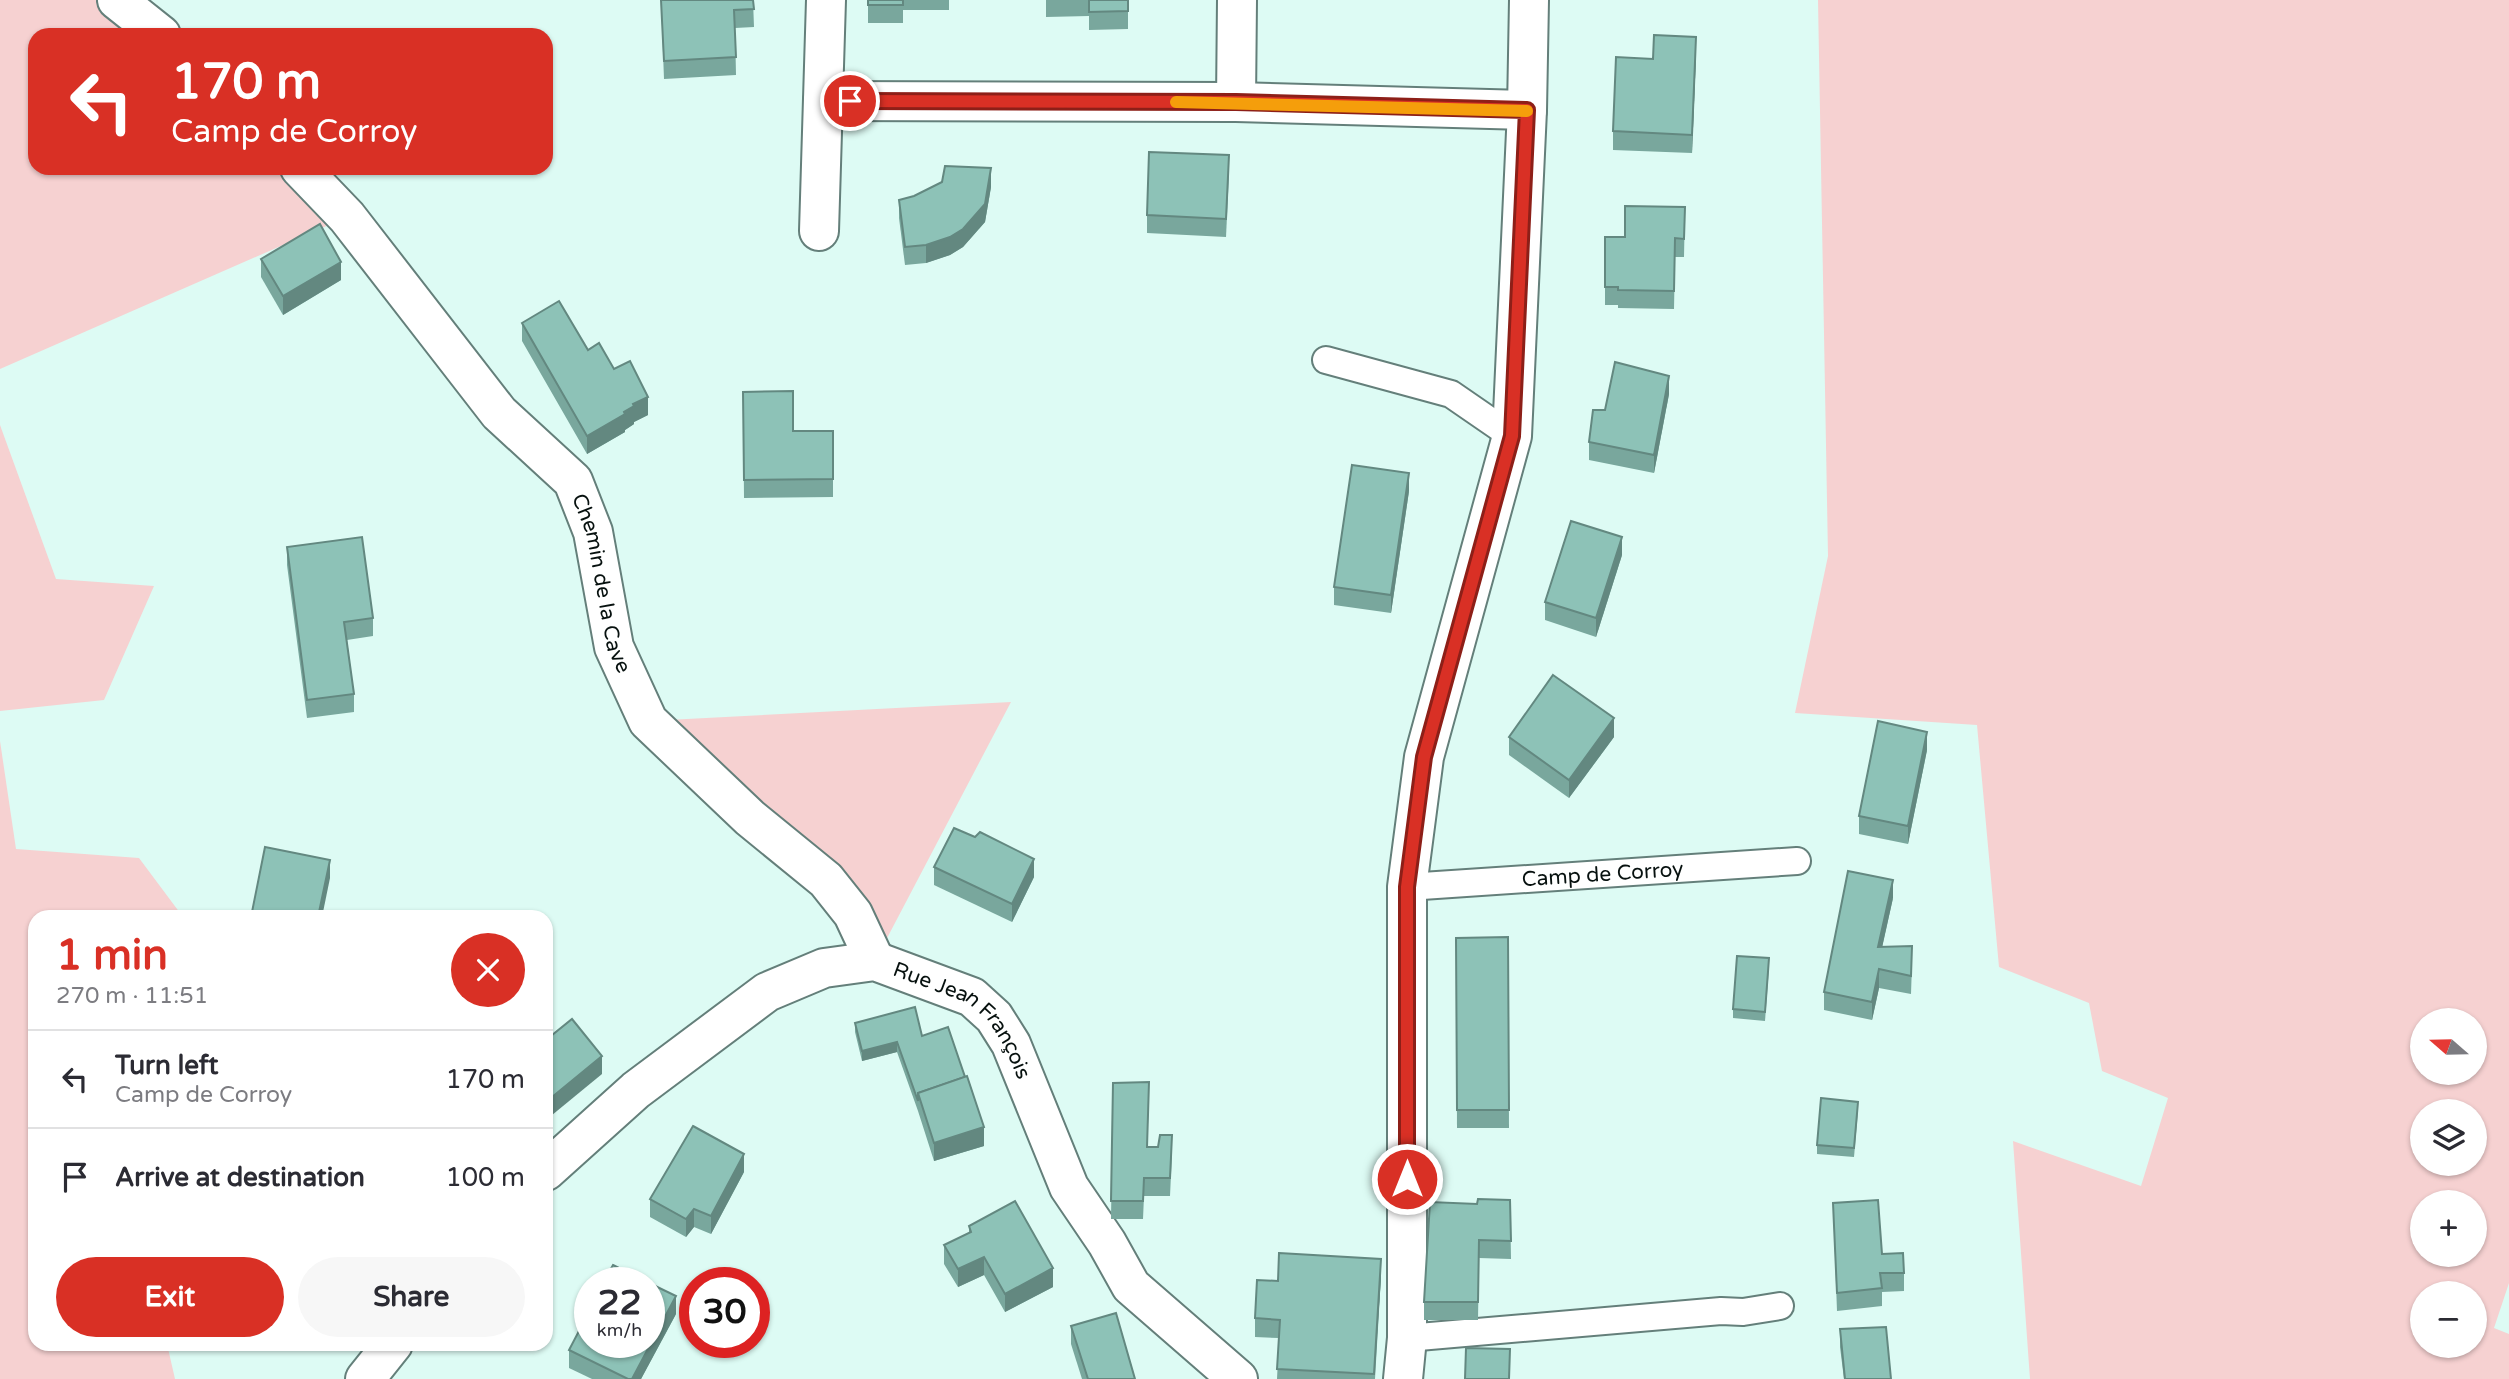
<!DOCTYPE html>
<html lang="en">
<head>
<meta charset="utf-8">
<style>
	body { margin:0; font-family:"Varela Round",sans-serif; background:#f7f7f7; color:#2b2b33; height:100vh; display:flex; flex-direction:column; font-size:26px; white-space:nowrap }
	* { box-sizing:border-box; margin:0 }
	p { font-size:23px; color:#7c7c81 }
	.icon { flex:none; width:38px; height:38px; fill:none; stroke:currentColor; stroke-width:2; stroke-linecap:round; stroke-linejoin:round }
	.map { position:relative; flex:1; overflow:hidden }
	.side { position:absolute; left:28px; top:910px; width:525px; height:441px; display:flex; flex-direction:column; background:#fff; border-radius:21px; box-shadow:0 2px 5px #0004 }
	.side>* { flex:none }
	.guide { position:absolute; left:28px; top:28px; width:525px; height:147px; border-radius:21px; box-shadow:0 2px 5px #0004; background:#d93025; color:#fff; overflow:hidden }
	.needle { width:46px; rotate:290deg }
	.buttons { position:absolute; left:2410px; top:1008px; display:grid; gap:14px }
	.buttons a { display:grid; place-items:center; width:77px; height:77px; border-radius:50%; background:#fff; box-shadow:0 2px 5px #0004; font-size:35px }
	.speed { position:absolute; left:574px; top:1267px; display:flex; gap:14px; font-size:35px; font-weight:700; text-align:center }
	.speed>* { display:grid; place-content:center; width:91px; height:91px; border-radius:50%; background:#fff; box-shadow:0 2px 5px #0004; line-height:1 }
	.speed small { font-size:18px; font-weight:400 }
	.speed .limit { border:10px solid #d22; background:#fff; color:#111 }
	.pin { position:absolute; display:grid; place-items:center; width:60px; height:60px; color:#fff; margin:-30px; border:4px solid #fff; border-radius:50%; box-shadow:0 2px 7px #0007 }
	.me { position:absolute; width:77px; margin:-38px; rotate:0deg; stroke-linejoin:round; filter:drop-shadow(0 0 5px #0008) }
	.turn { display:flex; align-items:center; gap:24px; height:147px; padding:0 28px; font-size:32px }
	.turn .icon { width:91px; height:91px; stroke-width:2.5 }
	.turn b { display:block; font-size:49px; line-height:60px }
	.round { display:grid; place-items:center; flex:none; width:74px; height:74px; border-radius:37px; background:#f7f7f7 }
	.summary { display:flex; align-items:center; justify-content:space-between; height:119px; padding:0 28px }
	h1 { font-size:42px; font-weight:700; line-height:52px; color:#d93025 }
	.button { display:flex; gap:14px; margin-top:auto; padding:14px 28px }
	.button a { flex:1; height:80px; border-radius:42px; background:#d93025; color:#fff; font-size:28px; font-weight:700; line-height:80px; text-align:center }
	.button a+a { background:#f7f7f7; color:#2b2b33 }
	ul { padding:0; list-style:none }
	li { display:flex; align-items:center; gap:21px; height:98px; padding:0 28px; border-top:2px solid #e1e1e2 }
	li div { flex:1 }
	li b { display:block; font-size:26px }
	li em { font-style:normal }
	.map>svg:first-child { display:block }
</style>
</head>
<body>
<div class="map">
<svg width="2509" height="1379" viewBox="0 0 2509 1379">
	<rect width="100%" height="100%" fill="#ddfbf4"/>
	<g fill="#f6d1d1" fill-rule="evenodd">
		<polygon points="0,0 117,0 161,35 35,35 35,168 300,168 347,217 0,369"/>
		<path d="M1818,0H2509V1283L2494,1328L2509,1334V1379H2030L2013,1141L2141,1186L2168,1098L2102,1071L2089,1003L1999,967L1977,725L1795,713L1828,556ZM2422,1020H2474V1073H2422ZM2422,1111H2474V1164H2422ZM2422,1202H2474V1255H2422ZM2422,1293H2474V1346H2422Z"/>
		<polygon points="0,425 56,579 154,586 104,700 0,711"/>
		<polygon points="1011,702 875,961 853,914 648,721"/>
		<polygon points="0,741 16,849 139,858 183,917 35,917 35,1344 167,1344 175,1379 0,1379"/>
	</g>
	<g fill="none" stroke-linecap="round" stroke-linejoin="round">
		<g stroke="#647f7a" stroke-width="30">
			<g id="lane">
				<polyline points="1326,360 1451,394 1512,436"/>
				<path id="s1" d="M1407,887L1797,861"/>
				<polyline points="1407,1338 1721,1311 1743,1312 1780,1306"/>
			</g>
		</g>
		<g stroke="#647f7a" stroke-width="42">
			<g id="street">
				<polyline points="117,0 161,35"/>
				<polyline points="823,101 1236,102 1527,110"/>
				<polyline points="1236,102 1237,0"/>
				<path id="s2" d="M300,168L347,217L499,413L573,481L593,532L614,647L648,721L750,818L826,880L853,914L875,961"/>
				<polyline points="819,231 826,0"/>
				<path id="s3" d="M546,1171L636,1090L767,992L824,968L875,961L972,997L994,1017L1011,1044L1069,1187L1107,1243L1131,1286L1238,1379"/>
				<polyline points="365,1379 393,1344"/>
				<polyline points="1403,1379 1407,1338 1407,887 1424,757 1512,436 1527,110 1529,0"/>
			</g>
		</g>
		<use href="#lane" stroke="#fff" stroke-width="26"/>
		<use href="#street" stroke="#fff" stroke-width="38"/>
	</g>
	<g fill="#79a79d">
		<polygon points="661,0 753,0 754,27 735,28 736,75 664,79"/>
		<polygon points="868,0 949,0 949,10 903,10 903,23 868,23"/>
		<polygon points="1046,0 1128,0 1128,29 1089,30 1089,16 1046,17"/>
		<polygon points="1696,55 1692,153 1613,150 1613,131 1653,59"/>
		<polygon points="1229,173 1226,237 1147,233 1147,215"/>
		<polygon points="991,187 985,222 963,247 950,255 926,263 905,265 899,218 899,200"/>
		<polygon points="1685,207 1684,257 1675,257 1674,309 1618,308 1618,305 1605,305 1605,237 1625,237"/>
		<polygon points="261,259 341,280 283,315 261,277"/>
		<polygon points="522,323 588,350 614,369 648,415 634,422 634,424 625,430 625,432 587,454 522,341"/>
		<polygon points="743,392 793,431 833,431 833,497 744,498"/>
		<polygon points="1669,394 1654,473 1589,460 1589,442 1605,410"/>
		<polygon points="1409,491 1391,613 1334,605 1334,587"/>
		<polygon points="287,547 373,618 373,636 347,640 354,694 354,712 307,718 287,565"/>
		<polygon points="1622,555 1596,637 1545,620 1545,602"/>
		<polygon points="1509,737 1614,737 1569,798 1509,755"/>
		<polygon points="1927,750 1908,844 1859,834 1859,816"/>
		<polygon points="975,837 1034,877 1012,922 934,885 934,867"/>
		<polygon points="1893,898 1882,947 1912,964 1911,994 1879,988 1872,1020 1824,1010 1824,992"/>
		<polygon points="1508,937 1509,1128 1457,1128 1456,938"/>
		<polygon points="1769,968 1765,1021 1733,1018 1733,1009"/>
		<polygon points="855,1023 922,1036 984,1146 934,1161 918,1111 897,1052 862,1061 855,1032"/>
		<polygon points="1113,1083 1149,1101 1147,1147 1158,1147 1172,1153 1170,1196 1144,1196 1143,1219 1111,1219"/>
		<polygon points="1858,1111 1854,1157 1817,1154 1817,1145"/>
		<polygon points="744,1172 711,1234 694,1227 686,1237 650,1217 650,1199"/>
		<polygon points="1510,1200 1511,1259 1479,1258 1478,1320 1424,1320 1424,1302 1477,1204"/>
		<polygon points="1833,1203 1882,1254 1904,1273 1904,1291 1882,1292 1882,1306 1837,1311"/>
		<polygon points="969,1226 1053,1287 1005,1312 984,1275 958,1287 944,1264 944,1245 969,1233"/>
		<polygon points="1381,1277 1375,1379 1277,1379 1279,1338 1255,1337 1255,1318 1278,1281"/>
		<polygon points="676,1314 641,1379 592,1379 569,1368 569,1350"/>
		<polygon points="1071,1326 1135,1379 1082,1379 1071,1344"/>
		<polygon points="1840,1329 1891,1379 1844,1379 1840,1347"/>
	</g>
	<g fill="#638880">
		<polygon points="1696,37 1696,55 1692,153 1692,135"/>
		<polygon points="991,168 991,187 985,222 963,247 950,255 926,263 926,245"/>
		<polygon points="341,262 341,280 283,315 283,296"/>
		<polygon points="1669,376 1669,394 1654,473 1654,455"/>
		<polygon points="648,397 648,415 634,422 634,424 625,430 625,432 587,454 587,436 624,412 633,404"/>
		<polygon points="1409,473 1409,491 1391,613 1391,595"/>
		<polygon points="1622,537 1622,555 1596,637 1596,618"/>
		<polygon points="1614,718 1614,737 1569,798 1569,780"/>
		<polygon points="1927,732 1927,750 1908,844 1908,826"/>
		<polygon points="1034,859 1034,877 1012,922 1012,904"/>
		<polygon points="330,860 330,878 322,917 318,917"/>
		<polygon points="1893,880 1893,898 1878,966 1878,947"/>
		<polygon points="1879,969 1879,988 1872,1020 1872,1002"/>
		<polygon points="897,1042 897,1052 862,1061 862,1051"/>
		<polygon points="602,1056 602,1074 546,1120 546,1102"/>
		<polygon points="984,1127 984,1146 934,1161 934,1143"/>
		<polygon points="744,1154 744,1172 711,1234 711,1216"/>
		<polygon points="694,1209 694,1227 686,1237 686,1219"/>
		<polygon points="984,1257 984,1275 958,1287 958,1269"/>
		<polygon points="1381,1259 1381,1277 1374,1379"/>
		<polygon points="1053,1268 1053,1287 1005,1312 1005,1294"/>
		<polygon points="676,1296 676,1314 641,1379 632,1379"/>
	</g>
	<g fill="#8dc2b7" stroke="#638880" stroke-width="2">
		<polygon points="661,0 753,0 754,9 734,10 736,57 664,61"/>
		<rect x="868" y="0" width="35" height="5"/>
		<polygon points="1089,0 1128,0 1128,11 1089,12"/>
		<polygon points="1654,35 1696,37 1692,135 1613,131 1616,57 1653,59"/>
		<polygon points="1149,152 1229,155 1226,219 1147,215"/>
		<polygon points="945,166 991,168 985,204 963,229 950,237 926,245 905,247 899,200 914,196 942,182"/>
		<polygon points="1625,206 1685,207 1684,239 1675,238 1674,291 1618,290 1618,287 1605,287 1605,237 1625,237"/>
		<polygon points="320,224 341,262 283,296 261,259"/>
		<polygon points="559,301 588,350 599,343 614,369 630,361 648,397 633,404 634,406 624,412 625,414 587,436 522,323"/>
		<polygon points="1615,362 1669,376 1654,455 1589,442 1593,410 1605,410"/>
		<polygon points="793,391 793,431 833,431 833,479 744,480 743,392"/>
		<polygon points="1352,465 1409,473 1391,595 1334,587"/>
		<polygon points="1571,521 1622,537 1596,618 1545,602"/>
		<polygon points="362,537 373,618 344,622 354,694 307,700 287,547"/>
		<polygon points="1553,675 1614,718 1569,780 1509,737"/>
		<polygon points="1878,721 1927,732 1908,826 1859,816"/>
		<polygon points="954,828 975,837 980,832 1034,859 1012,904 934,867"/>
		<polygon points="265,847 330,860 318,917 251,917"/>
		<polygon points="1848,871 1893,880 1878,947 1912,946 1911,976 1879,969 1872,1002 1824,992"/>
		<polygon points="1508,937 1509,1110 1457,1110 1456,938"/>
		<polygon points="1737,956 1769,958 1765,1012 1733,1009"/>
		<polygon points="915,1007 922,1036 948,1027 965,1077 918,1093 918,1101 897,1042 862,1051 855,1023"/>
		<polygon points="572,1019 602,1056 546,1102 546,1040"/>
		<polygon points="967,1076 984,1127 934,1143 918,1093"/>
		<polygon points="1149,1082 1147,1147 1158,1147 1160,1135 1172,1135 1170,1178 1144,1178 1143,1201 1111,1201 1113,1083"/>
		<polygon points="1821,1098 1858,1102 1854,1148 1817,1145"/>
		<polygon points="693,1126 744,1154 711,1216 694,1209 686,1219 650,1199"/>
		<polygon points="1478,1199 1510,1200 1511,1241 1479,1240 1478,1302 1424,1302 1430,1202 1477,1204"/>
		<polygon points="1878,1200 1882,1254 1903,1253 1904,1273 1880,1273 1882,1288 1837,1293 1833,1203"/>
		<polygon points="1015,1201 1053,1268 1005,1294 984,1257 958,1269 944,1245 971,1232 969,1226"/>
		<polygon points="1279,1253 1381,1259 1374,1374 1277,1369 1280,1320 1255,1318 1257,1280 1278,1281"/>
		<polygon points="613,1265 649,1283 603,1283"/>
		<polygon points="649,1283 676,1296 632,1379 628,1379 569,1350 590,1310 590,1342 649,1342"/>
		<polygon points="1116,1313 1135,1379 1088,1379 1071,1326"/>
		<polygon points="1886,1327 1891,1379 1845,1379 1840,1329"/>
		<polygon points="1466,1348 1510,1349 1509,1379 1465,1379"/>
	</g>
	<g fill="none" stroke-linecap="round" stroke-linejoin="round">
		<g stroke="#8d1f18" stroke-width="18">
			<polyline id="route" points="850,101 1236,102 1527,110 1512,436 1424,757 1407,887 1407,1179"/>
		</g>
		<use href="#route" stroke="#d93025" stroke-width="12"/>
		<polyline stroke="#f59e0b" stroke-width="12" points="1176,102 1527,111"/>
	</g>
	<g text-anchor="middle" dominant-baseline="central" stroke-width="6" stroke-linejoin="round" paint-order="stroke">
		<g font-size="21" fill="#07110f" stroke="#fff">
			<text stroke="none"><textPath href="#s2" startOffset="523">Chemin de la Cave</textPath></text>
			<text stroke="none"><textPath href="#s1" startOffset="196">Camp de Corroy</textPath></text>
			<text stroke="none"><textPath href="#s3" startOffset="509">Rue Jean François</textPath></text>
		</g>
	</g>
</svg>
<div class="buttons">
<a><svg class="needle" viewBox="-14 -14 28 28"><path d="M0-13l5 13h-10z" fill="#e53935"/><path d="M0 13l5-13h-10z" fill="#7c7c81"/></svg></a>
<a><svg class="icon" aria-label="layers" viewBox="0 0 24 24"><path d="M12 4l9 5-9 5-9-5zM3 14l9 5 9-5"/></svg></a>
<a>+</a>
<a>−</a>
</div>
<div class="speed"><div>22<small>km/h</small></div><div class="limit">30</div></div>
<div class="pin" style="left:850px;top:101px;background:#d93025"><svg class="icon" aria-label="arrive" viewBox="0 0 24 24"><path d="M6 21V4h12l-3 4 3 4H6"/></svg></div>
<svg class="me" style="left:1407px;top:1179px" viewBox="-20 -20 40 40"><circle r="17" fill="#d93025" stroke="#fff" stroke-width="3"/><path d="M0-11L8 9 0 5-8 9z" fill="#fff"/></svg>
<div class="guide">
<div class="turn"><svg class="icon" aria-label="left" viewBox="0 0 24 24"><path d="M17 20v-9H6M10 6l-5 5 5 5"/></svg><div><b>170 m</b>Camp de Corroy</div></div>
</div>
<section class="side">
<div class="summary"><div><h1>1 min</h1><p>270 m · 11:51</p></div><a class="round" style="background:#d93025;color:#fff"><svg class="icon" aria-label="close" viewBox="0 0 24 24"><path d="M6 6l12 12M18 6L6 18"/></svg></a></div>
<ul>
<li><svg class="icon" aria-label="left" viewBox="0 0 24 24"><path d="M17 20v-9H6M10 6l-5 5 5 5"/></svg><div><b>Turn left</b><p>Camp de Corroy</p></div><em>170 m</em></li>
<li><svg class="icon" aria-label="arrive" viewBox="0 0 24 24"><path d="M6 21V4h12l-3 4 3 4H6"/></svg><div><b>Arrive at destination</b></div><em>100 m</em></li>
</ul>
<div class="button"><a>Exit</a><a>Share</a></div>
</section>
</div>
</body>
</html>
